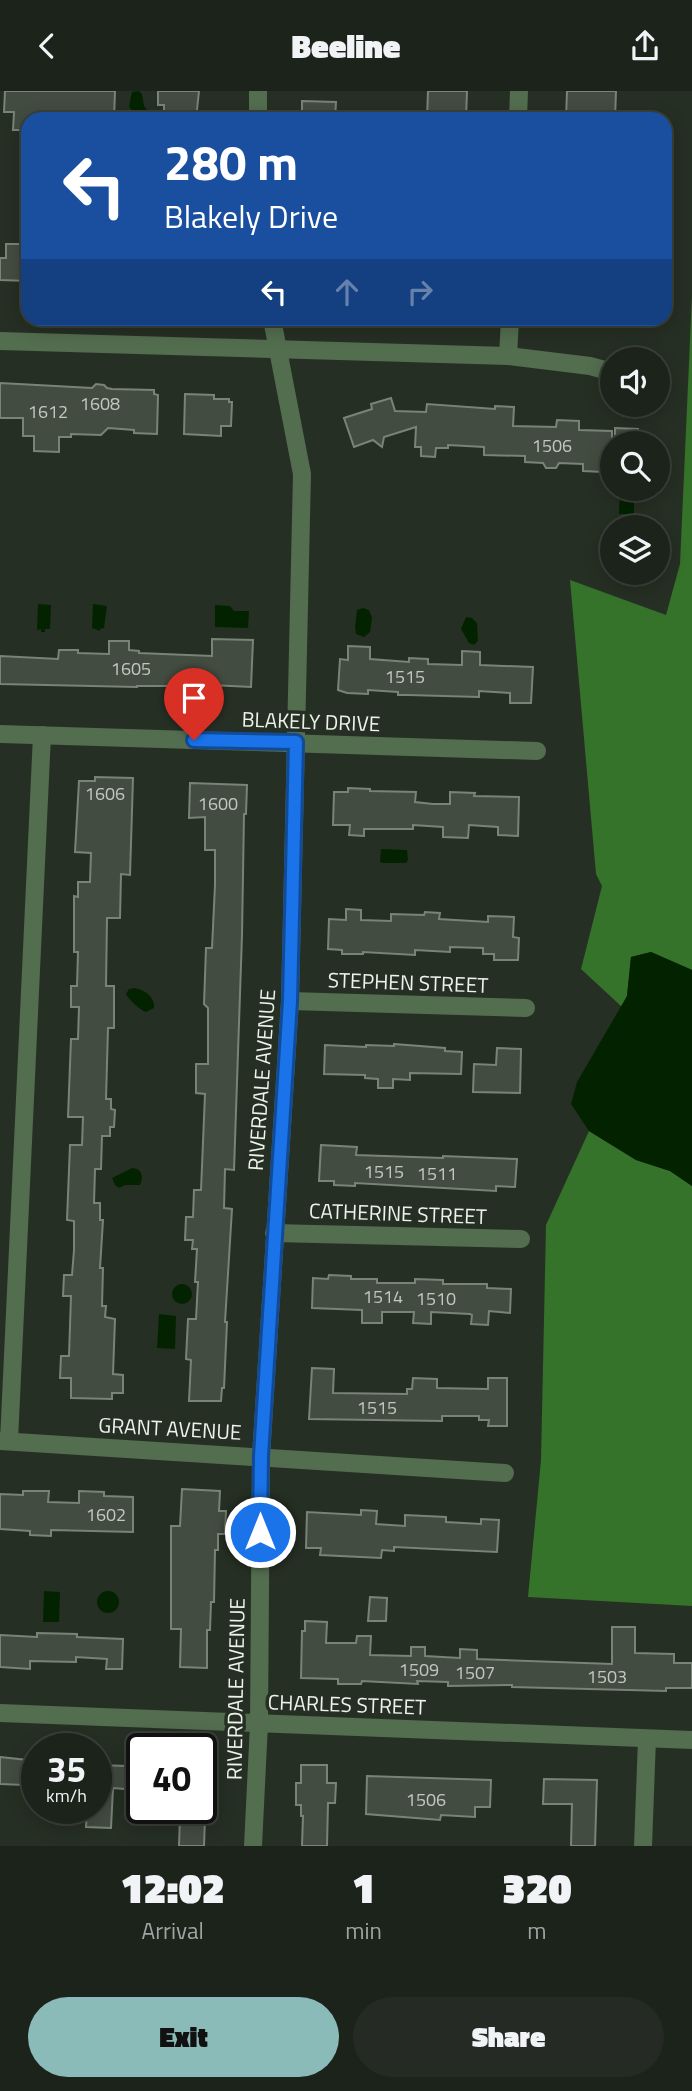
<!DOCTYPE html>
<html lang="en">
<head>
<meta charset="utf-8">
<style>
	body { margin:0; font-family:"Titillium Web",sans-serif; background:#252b24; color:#f1f3f6; height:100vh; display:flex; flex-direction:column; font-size:26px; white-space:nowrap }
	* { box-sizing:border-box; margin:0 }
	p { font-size:23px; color:#a0a4a3 }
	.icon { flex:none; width:38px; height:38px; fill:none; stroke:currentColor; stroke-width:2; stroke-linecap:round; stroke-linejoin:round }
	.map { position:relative; height:1755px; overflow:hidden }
	.details { display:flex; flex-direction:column; background:#1c231b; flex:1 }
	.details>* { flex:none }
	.top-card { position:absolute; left:21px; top:21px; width:651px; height:214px; border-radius:21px; box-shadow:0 4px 18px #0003,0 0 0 2px #3a403a; background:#1a4fa0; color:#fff; overflow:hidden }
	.controls { position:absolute; left:600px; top:256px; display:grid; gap:14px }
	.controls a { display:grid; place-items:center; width:70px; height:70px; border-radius:50%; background:#1c231b; box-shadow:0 4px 18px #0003,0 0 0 2px #3a403a; font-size:35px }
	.speed { position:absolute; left:21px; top:1642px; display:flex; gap:14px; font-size:35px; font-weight:700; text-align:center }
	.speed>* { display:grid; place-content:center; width:91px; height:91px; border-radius:50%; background:#1c231b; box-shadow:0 4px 18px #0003,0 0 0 2px #3a403a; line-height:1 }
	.speed small { font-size:18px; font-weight:400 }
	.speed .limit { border:4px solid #111; border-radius:10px; background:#fff; color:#111 }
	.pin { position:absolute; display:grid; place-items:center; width:60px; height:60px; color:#fff; margin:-72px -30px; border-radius:50% 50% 50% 0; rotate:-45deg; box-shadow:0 0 7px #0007 }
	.pin .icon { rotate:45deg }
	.me { position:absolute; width:77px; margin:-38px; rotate:0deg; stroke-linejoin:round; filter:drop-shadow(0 0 5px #0008) }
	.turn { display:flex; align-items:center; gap:24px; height:147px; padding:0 28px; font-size:32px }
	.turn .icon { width:91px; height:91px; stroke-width:2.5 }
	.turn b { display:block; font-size:49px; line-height:60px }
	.lanes { display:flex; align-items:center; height:66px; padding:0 28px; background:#0003; justify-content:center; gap:35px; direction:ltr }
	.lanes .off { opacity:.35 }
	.eta { display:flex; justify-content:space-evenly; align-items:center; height:119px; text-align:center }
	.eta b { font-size:42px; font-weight:800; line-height:49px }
	.primary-button { display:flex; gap:14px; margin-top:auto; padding:14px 28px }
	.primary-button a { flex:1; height:80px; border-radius:42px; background:#8bbbb9; color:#111; font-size:28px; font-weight:800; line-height:80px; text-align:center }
	.primary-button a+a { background:#252b24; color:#f1f3f6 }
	header { display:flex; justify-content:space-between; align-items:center; height:91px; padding:0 28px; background:#1c231b; font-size:32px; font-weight:800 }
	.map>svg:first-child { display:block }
</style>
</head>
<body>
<header><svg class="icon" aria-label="back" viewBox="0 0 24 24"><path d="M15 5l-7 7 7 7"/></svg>Beeline<svg class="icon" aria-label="share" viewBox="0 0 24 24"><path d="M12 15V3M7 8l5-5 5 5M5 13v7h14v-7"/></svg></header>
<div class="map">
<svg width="692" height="1755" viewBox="0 0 692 1755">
	<rect width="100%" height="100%" fill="#262f24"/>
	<g fill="#35722a">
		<polygon points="692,204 692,879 651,861 631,866 627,905 622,916 581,878 602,795 596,783 570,489 666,524 680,473"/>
		<polygon points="589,1040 636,1069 670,1080 692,1095 692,1515 528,1506 541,1369 546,1134"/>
	</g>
	<g fill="#032300">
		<polygon points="139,0 142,3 144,15 148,20 147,23 141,27 134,24 129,15 132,1"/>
		<polygon points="620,397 634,397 634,423 619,423"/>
		<polygon points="38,513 51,514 50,538 45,538 45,541 41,541 41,538 37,539"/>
		<polygon points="93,513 107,515 104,537 100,538 100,540 92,537"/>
		<polygon points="215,514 230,515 234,520 249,520 248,537 215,536"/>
		<polygon points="363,517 369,519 372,527 370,541 364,546 356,543 355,536 357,519"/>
		<polygon points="466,526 472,527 477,532 478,550 474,554 469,552 461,538"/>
		<polygon points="381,758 407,759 408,769 406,772 382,772 380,771"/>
		<polygon points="651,861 692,879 692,1095 670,1080 636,1069 589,1040 571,1013 577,991 627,905 631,866"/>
		<path d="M135,897C146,900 155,906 154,917L146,921C140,919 129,909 126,903L129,898Z"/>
		<path d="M132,1077C142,1077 144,1086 140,1094H125L119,1097L115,1094L112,1087Z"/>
		<circle cx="182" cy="1203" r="10"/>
		<polygon points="159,1223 176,1225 175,1258 157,1257"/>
		<polygon points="44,1500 60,1501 59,1531 43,1531"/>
		<circle cx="108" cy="1511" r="11"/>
	</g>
	<g fill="#434c41" stroke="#798377" stroke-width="2">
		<polygon points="5,0 115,0 114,28 28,28 28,39 13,39 14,21 4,21"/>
		<polygon points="158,0 199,0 196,28 164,28 164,14 158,14"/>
		<polygon points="428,0 467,0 466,28 427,28"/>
		<polygon points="567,0 616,0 615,28 566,28"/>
		<polygon points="302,10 336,11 335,28 302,28"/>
		<polygon points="6,153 28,153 28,190 0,189 0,167 6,167"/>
		<polygon points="0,292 92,297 96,293 104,294 107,297 112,298 154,299 154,303 158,304 157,343 134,342 134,339 108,337 101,344 71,343 71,346 59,346 59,361 34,360 34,345 23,345 23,327 0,327"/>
		<polygon points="185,303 214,304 214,308 229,308 229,311 232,311 231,335 221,335 221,345 184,343"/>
		<polygon points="391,307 395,320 426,321 427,313 495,318 495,315 514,316 513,335 556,336 557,329 579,330 579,339 612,340 612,378 602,378 602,381 583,380 583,373 559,372 556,377 546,377 543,372 525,371 525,365 484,364 484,356 448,354 448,357 436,357 435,366 421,365 421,356 415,356 416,336 384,346 382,356 373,349 354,356 344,327 372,318 371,313"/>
		<polygon points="615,337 638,338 637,352 615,352"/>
		<polygon points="212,548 253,549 251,596 211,594 211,593 182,592 182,595 137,595 137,596 0,593 0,565 58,568 59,559 78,559 78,562 109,563 109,550 129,550 129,559 139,560 139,562 212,565"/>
		<polygon points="348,555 370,556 370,568 409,571 409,567 428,568 428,573 462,574 462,560 480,561 480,574 533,576 531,612 510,612 510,602 479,600 479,606 408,604 398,604 398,601 368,599 368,603 347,602 338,599 340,568 348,569"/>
		<polygon points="95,686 133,687 130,784 121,783 120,827 107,827 106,895 114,895 114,937 108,937 106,1008 111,1008 111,1018 115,1019 114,1036 110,1036 110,1045 102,1045 101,1078 95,1078 94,1112 100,1112 100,1129 103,1129 100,1177 103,1177 102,1215 106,1215 105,1226 115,1228 113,1283 123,1284 123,1302 112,1302 112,1308 71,1307 71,1287 60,1287 61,1265 69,1265 71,1205 63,1205 64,1184 72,1184 74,1159 74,1130 67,1129 70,1054 82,1054 83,1026 68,1026 71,948 78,948 79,916 71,916 71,895 77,895 78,861 74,861 74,805 78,806 78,791 90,791 91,762 75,761 79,690 95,690"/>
		<polygon points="190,692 247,694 246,723 244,723 242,844 234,1079 225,1078 224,1117 232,1118 225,1231 227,1231 224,1297 222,1297 221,1310 189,1310 191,1269 186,1268 188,1228 196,1228 198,1191 195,1191 197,1158 192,1158 193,1149 185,1149 186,1126 193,1126 194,1099 201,1099 205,1003 196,1002 196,973 208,973 208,917 204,913 206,857 212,857 215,794 215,759 205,759 205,726 189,727"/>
		<polygon points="348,697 370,698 370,700 416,701 415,711 433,713 450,713 450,701 475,702 474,705 519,706 518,745 498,744 498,736 469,734 468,747 443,746 443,736 413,734 413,738 364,738 364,745 349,744 350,734 333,734 334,701 348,701"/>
		<polygon points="346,818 361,819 361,829 391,830 391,823 424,824 425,821 440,822 439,828 488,831 488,825 514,826 513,846 519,847 518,869 494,869 494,863 483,863 483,857 450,856 450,861 415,859 415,864 363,861 363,863 342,863 342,859 328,858 329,828 346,829"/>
		<polygon points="394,953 445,957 445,960 462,961 461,983 410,982 410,989 393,988 393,997 378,997 378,988 365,987 365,984 324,983 325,954 366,956 366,954 394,955"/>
		<polygon points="497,957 521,958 520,1002 473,1001 474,973 496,974"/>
		<polygon points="321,1054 357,1056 356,1064 443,1067 443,1065 517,1068 515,1096 496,1095 496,1100 355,1092 355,1095 334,1094 334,1090 319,1090"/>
		<polygon points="329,1184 351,1185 351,1188 377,1188 377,1192 415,1192 415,1188 443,1189 443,1193 487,1193 487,1197 511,1198 510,1222 489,1220 488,1234 471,1233 472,1224 470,1223 431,1221 431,1233 413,1232 414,1221 382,1221 382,1232 362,1232 362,1219 312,1217 313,1187 328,1188"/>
		<polygon points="312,1277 334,1278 333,1302 407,1303 407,1298 412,1298 413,1287 437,1288 437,1297 488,1298 488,1287 507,1287 507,1335 488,1335 489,1329 479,1329 479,1325 442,1325 442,1330 309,1328"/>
		<polygon points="182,1398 220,1400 219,1420 226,1420 225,1443 218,1443 218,1459 215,1459 214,1511 211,1511 210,1539 207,1539 207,1577 180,1576 181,1538 171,1538 171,1435 180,1435"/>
		<polygon points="23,1400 49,1400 48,1411 79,1412 79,1400 104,1401 104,1405 133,1406 133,1441 51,1439 51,1445 30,1444 30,1440 0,1438 0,1403 23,1404"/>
		<polygon points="361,1419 377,1420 376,1433 405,1435 405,1424 446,1426 446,1431 481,1433 481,1428 499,1429 497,1461 394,1456 394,1460 382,1459 381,1467 320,1464 321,1457 306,1457 307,1421 361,1424"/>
		<polygon points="370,1506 387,1507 386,1530 368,1530"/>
		<polygon points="305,1530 327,1531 326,1552 356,1552 357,1545 371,1545 370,1564 411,1565 411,1556 425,1556 425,1565 460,1567 460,1558 477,1559 477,1568 612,1573 612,1536 635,1536 635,1562 674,1563 674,1572 692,1572 692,1597 666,1597 666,1600 512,1596 512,1594 448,1595 448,1591 417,1590 418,1593 362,1590 361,1593 338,1593 338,1588 301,1587 302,1540 305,1540"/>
		<polygon points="37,1542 77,1543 77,1546 123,1548 122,1578 106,1578 107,1568 76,1566 76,1571 30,1570 30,1578 0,1576 0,1544 37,1546"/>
		<polygon points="0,1666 37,1670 37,1691 24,1690 24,1694 0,1693"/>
		<polygon points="96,1674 127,1675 125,1698 113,1697 111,1737 86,1736 87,1717 96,1717"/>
		<polygon points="301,1674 327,1674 327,1692 336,1692 335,1712 328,1712 327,1755 302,1755 303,1725 301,1725 301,1714 296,1714 296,1692 301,1692"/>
		<polygon points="367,1685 491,1689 490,1716 475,1716 475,1726 441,1724 440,1729 366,1723"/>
		<polygon points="544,1688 597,1689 595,1755 571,1755 572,1713 543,1713"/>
		<polygon points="180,1726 205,1727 204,1755 179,1755"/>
	</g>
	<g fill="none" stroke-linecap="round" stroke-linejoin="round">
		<g stroke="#536d4f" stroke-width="18">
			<polyline points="518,28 519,0"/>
			<polyline points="0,250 508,265 590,275 612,281"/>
			<polyline points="508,265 510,228"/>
			<polyline points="0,643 537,660"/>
			<polyline points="290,910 526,917"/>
			<polyline points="274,1142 521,1148"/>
			<polyline points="0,1350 505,1382"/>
			<polyline points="9,1350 42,644"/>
			<polyline points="0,1622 692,1649"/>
			<polyline points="643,1755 647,1648"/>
		</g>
		<g stroke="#536d4f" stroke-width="18">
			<polyline points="258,28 258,0"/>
			<polyline points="253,1755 259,1633 261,1365 290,910 302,383 272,228"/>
		</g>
	</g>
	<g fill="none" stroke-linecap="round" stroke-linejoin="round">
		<g stroke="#114b97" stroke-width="18">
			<polyline id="route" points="194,649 296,651 290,910 261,1365 260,1441"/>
		</g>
		<use href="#route" stroke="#1a73e8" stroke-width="12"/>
	</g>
	<g text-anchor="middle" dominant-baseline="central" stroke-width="7" stroke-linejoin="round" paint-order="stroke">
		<g font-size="18" fill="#c2c8c0">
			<text x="100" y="312">1608</text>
			<text x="48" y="320">1612</text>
			<text x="552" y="354">1506</text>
			<text x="131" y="577">1605</text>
			<text x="405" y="585">1515</text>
			<text x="105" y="702">1606</text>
			<text x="218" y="712">1600</text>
			<text x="384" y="1080">1515</text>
			<text x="437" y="1082">1511</text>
			<text x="383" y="1205">1514</text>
			<text x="436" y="1207">1510</text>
			<text x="377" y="1316">1515</text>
			<text x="106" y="1423">1602</text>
			<text x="419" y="1578">1509</text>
			<text x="475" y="1581">1507</text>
			<text x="607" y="1585">1503</text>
			<text x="426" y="1708">1506</text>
		</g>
		<g font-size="21" fill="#edf2eb" stroke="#262f24">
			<text transform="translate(311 630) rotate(2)">BLAKELY DRIVE</text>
			<text transform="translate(408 891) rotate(2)">STEPHEN STREET</text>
			<text transform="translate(261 989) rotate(-86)">RIVERDALE AVENUE</text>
			<text transform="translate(398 1122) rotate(2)">CATHERINE STREET</text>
			<text transform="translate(170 1337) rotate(3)">GRANT AVENUE</text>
			<text transform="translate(235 1598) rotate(-89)">RIVERDALE AVENUE</text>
			<text transform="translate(347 1613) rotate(2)">CHARLES STREET</text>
		</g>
	</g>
</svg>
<div class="controls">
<a><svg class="icon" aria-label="sound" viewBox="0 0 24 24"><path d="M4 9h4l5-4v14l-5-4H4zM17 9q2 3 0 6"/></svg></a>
<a><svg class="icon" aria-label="search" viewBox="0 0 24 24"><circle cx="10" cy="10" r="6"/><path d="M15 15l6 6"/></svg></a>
<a><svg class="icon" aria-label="layers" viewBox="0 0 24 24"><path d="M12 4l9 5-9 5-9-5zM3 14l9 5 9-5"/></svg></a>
</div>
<div class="speed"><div>35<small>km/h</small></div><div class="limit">40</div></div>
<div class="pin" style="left:194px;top:649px;background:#d93025"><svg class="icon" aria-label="arrive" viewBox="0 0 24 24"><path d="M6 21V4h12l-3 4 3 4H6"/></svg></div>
<svg class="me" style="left:260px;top:1441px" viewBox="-20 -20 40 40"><circle r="17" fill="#1a73e8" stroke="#fff" stroke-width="3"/><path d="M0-11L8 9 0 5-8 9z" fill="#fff"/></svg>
<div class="top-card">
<div class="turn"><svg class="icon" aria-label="left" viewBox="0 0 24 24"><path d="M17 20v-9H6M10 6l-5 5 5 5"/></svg><div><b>280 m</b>Blakely Drive</div></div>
<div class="lanes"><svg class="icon" aria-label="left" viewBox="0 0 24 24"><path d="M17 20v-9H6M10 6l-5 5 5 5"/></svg><svg class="icon off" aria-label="ahead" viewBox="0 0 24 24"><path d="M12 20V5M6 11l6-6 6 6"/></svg><svg class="icon off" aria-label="right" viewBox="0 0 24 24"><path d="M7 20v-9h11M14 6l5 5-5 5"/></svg></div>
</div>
</div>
<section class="details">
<div class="eta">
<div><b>12:02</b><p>Arrival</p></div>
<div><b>1</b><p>min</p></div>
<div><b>320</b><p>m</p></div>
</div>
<div class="primary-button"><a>Exit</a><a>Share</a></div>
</section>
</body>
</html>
